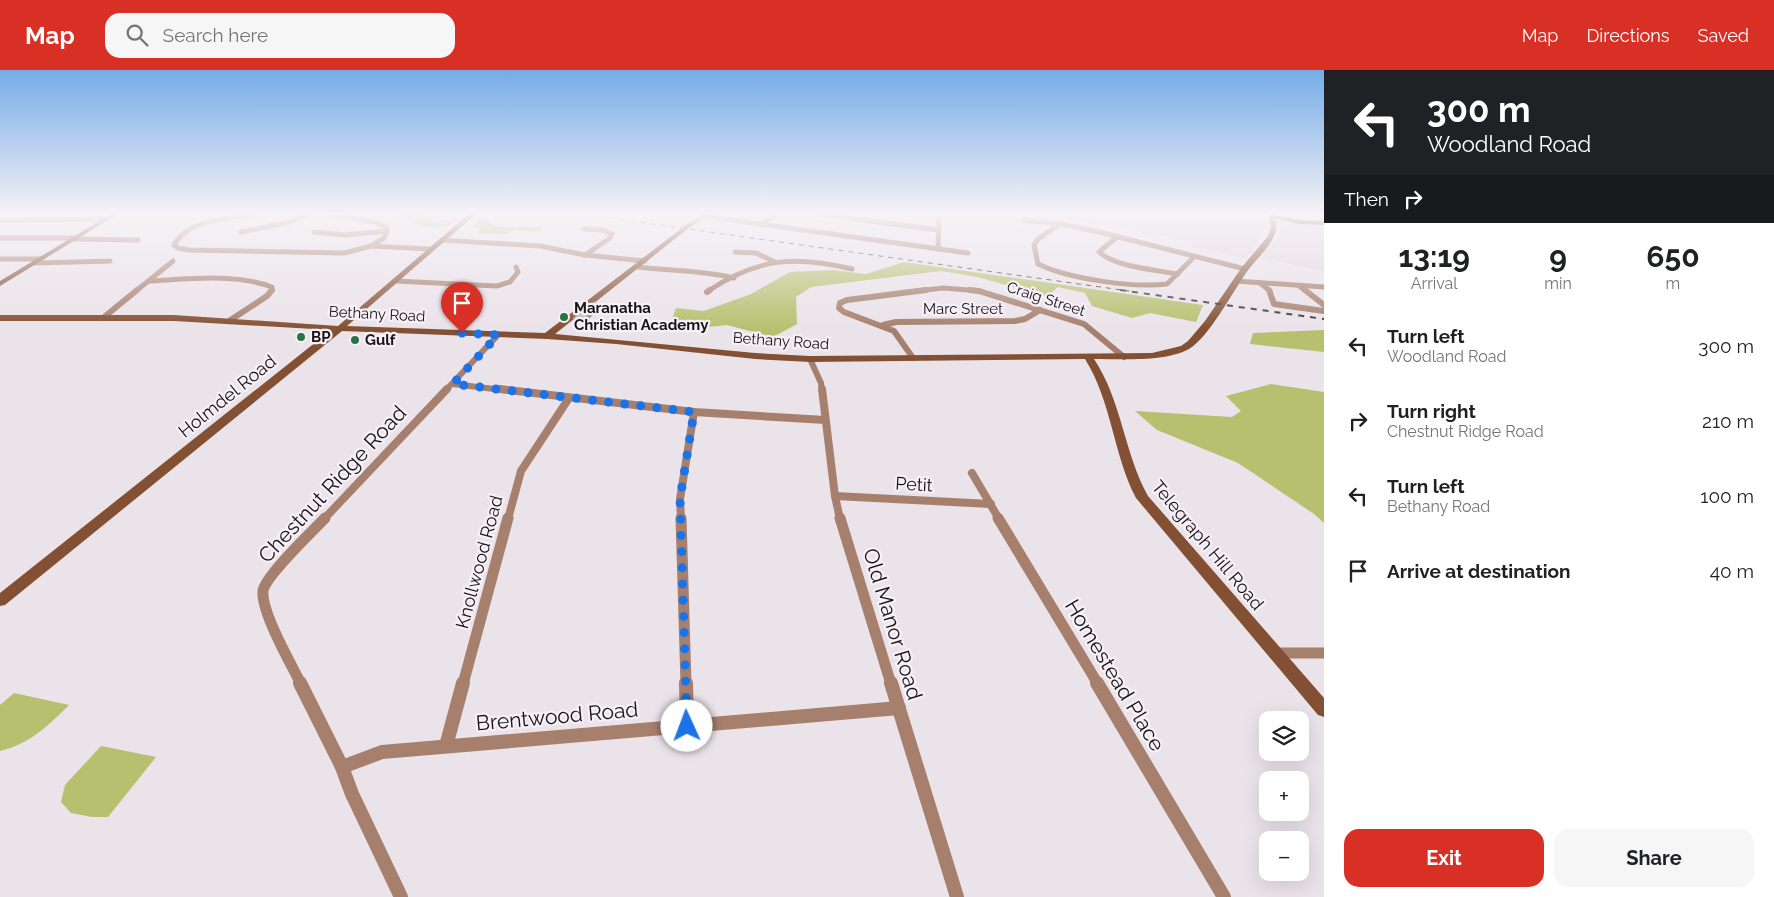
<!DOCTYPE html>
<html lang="en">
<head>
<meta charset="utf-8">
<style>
	body { margin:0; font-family:Raleway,sans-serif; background:#f6f6f6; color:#202124; height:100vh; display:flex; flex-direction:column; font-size:19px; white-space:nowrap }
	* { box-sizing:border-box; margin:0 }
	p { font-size:16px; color:#757577 }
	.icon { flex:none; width:28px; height:28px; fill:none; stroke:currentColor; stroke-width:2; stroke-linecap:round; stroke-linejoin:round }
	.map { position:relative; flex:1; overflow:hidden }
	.sheet { display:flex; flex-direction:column; background:#fff; width:450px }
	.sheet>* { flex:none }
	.banner { background:#202124; color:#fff; overflow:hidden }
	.controls { position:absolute; left:1259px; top:641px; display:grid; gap:10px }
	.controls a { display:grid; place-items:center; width:50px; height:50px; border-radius:10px; background:#fff; box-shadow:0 5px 20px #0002; font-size:25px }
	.pin { position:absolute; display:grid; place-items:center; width:42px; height:42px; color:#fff; margin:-51px -21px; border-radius:50% 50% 50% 0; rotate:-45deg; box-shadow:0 0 5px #0007 }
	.pin .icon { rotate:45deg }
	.me { position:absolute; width:55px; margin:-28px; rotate:358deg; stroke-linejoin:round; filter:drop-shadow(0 0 4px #0008) }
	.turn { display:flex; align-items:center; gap:18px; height:105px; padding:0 20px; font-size:22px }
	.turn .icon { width:65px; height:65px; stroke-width:2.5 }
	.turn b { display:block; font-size:35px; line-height:42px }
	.then { display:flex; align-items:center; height:48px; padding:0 20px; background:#0003; gap:10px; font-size:19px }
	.eta { display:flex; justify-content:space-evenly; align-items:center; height:85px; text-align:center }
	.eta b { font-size:30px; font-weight:700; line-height:35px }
	.cta { display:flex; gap:10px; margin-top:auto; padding:10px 20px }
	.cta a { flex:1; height:58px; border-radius:15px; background:#d93025; color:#fff; font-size:20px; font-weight:700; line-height:58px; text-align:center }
	.cta a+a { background:#f6f6f6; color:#202124 }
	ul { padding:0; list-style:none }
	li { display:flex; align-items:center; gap:15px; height:75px; padding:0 20px }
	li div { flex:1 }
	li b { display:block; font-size:19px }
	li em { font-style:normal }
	header { display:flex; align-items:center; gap:30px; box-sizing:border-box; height:70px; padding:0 25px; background:#d93025; color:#fff }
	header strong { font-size:24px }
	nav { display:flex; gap:28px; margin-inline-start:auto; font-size:18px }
	.search { width:350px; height:45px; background:#f6f6f6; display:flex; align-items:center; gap:12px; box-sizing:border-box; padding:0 18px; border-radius:15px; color:#757577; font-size:19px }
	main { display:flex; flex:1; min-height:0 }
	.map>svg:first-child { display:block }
</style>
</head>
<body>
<header>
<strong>Map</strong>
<div class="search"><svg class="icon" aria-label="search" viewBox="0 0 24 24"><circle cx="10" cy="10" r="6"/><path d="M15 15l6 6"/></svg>Search here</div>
<nav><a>Map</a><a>Directions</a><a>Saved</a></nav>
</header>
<main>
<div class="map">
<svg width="1324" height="827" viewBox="0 0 1324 827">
	<rect width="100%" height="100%" fill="#eae3ea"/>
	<g fill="#e2d6e3">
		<polygon points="1042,144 1263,144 1265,160 1246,188 1190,177 1193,172"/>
		<polygon points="1294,155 1324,156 1324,201 1260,188 1280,165 1281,156"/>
	</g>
	<g fill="#b6c06f">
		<path d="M393,144H427L422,148L436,151L458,149C451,155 447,156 439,157C415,161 414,148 393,144Z"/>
		<polygon points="480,149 488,149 495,157 544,157 539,161 515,160 506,164 478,163 480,158 472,156"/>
		<polygon points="904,192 1203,235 1196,252 1150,243 1132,248 1092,236 1085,223 1058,217 1047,226 977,207 941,201 811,217 796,227 797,254 773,267 727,255 668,261 676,238 704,241 751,224 790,202 833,200 866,204"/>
		<polygon points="1324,260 1324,282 1250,274 1253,263"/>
		<polygon points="1271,314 1324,322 1324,453 1314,444 1238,393 1157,360 1135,341 1232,347 1241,341 1226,326"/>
		<path d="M14,623L69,635C48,656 29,674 0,681V635Z"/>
		<polygon points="101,676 156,687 108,747 92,747 71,743 61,732 65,715"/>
	</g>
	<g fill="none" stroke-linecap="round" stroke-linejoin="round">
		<g stroke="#a6806d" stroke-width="5">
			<path d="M260,144C233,148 188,148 174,175L178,178L189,180L344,183L371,176L384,168L387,161"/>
			<polyline points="326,144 375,152 386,157 387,161"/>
			<polyline points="818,144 939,160"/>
			<polyline points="703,146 968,183"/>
			<polyline points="0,150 107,149"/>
			<polyline points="1024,150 1062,154 1099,162 1245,199"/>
			<polyline points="762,155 775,144"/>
			<path d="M1058,155L1038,169L1034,175L1038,194C1069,209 1133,218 1167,214L1194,187"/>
			<polyline points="584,159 602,160 612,164 610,168 585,185"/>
			<polyline points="241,162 286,153 310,144"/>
			<polyline points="314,162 346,165 387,161"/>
			<path d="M1118,166L1099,182C1116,197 1155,200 1178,204"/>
			<polyline points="0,168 76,168"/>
			<polyline points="74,169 138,170"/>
			<polyline points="442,170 540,176 585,185 645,191"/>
			<polyline points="371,176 431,179"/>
			<polyline points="938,179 939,144"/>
			<polyline points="735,182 756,183 775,192"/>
			<polyline points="0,189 41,189"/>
			<polyline points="35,193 110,191"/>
			<path d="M638,197C670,201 702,200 734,208"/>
			<path d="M149,211C188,209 235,203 272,217L271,221"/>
			<polyline points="396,211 497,216 510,212 518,202 516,197"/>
			<polyline points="1236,211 1324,217"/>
			<polyline points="1260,213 1270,221"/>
			<polyline points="1299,216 1306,221"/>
			<polyline points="136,221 173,191"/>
			<path d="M708,221C758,188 795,185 852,199"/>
			<polyline points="916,221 944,218 980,221"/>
		</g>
		<g stroke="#a6806d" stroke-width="6">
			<polyline points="970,220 979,221 1084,254 1124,287"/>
			<polyline points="1269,220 1274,234 1324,241"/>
			<polyline points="1305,220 1324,235"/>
			<polyline points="707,222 710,220"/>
			<polyline points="103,248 137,220"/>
			<polyline points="229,251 267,226 272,220"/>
			<polyline points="883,255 896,252 1015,251 1025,249 1040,240"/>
			<polyline points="913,288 894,261 844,242 839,238 840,233 847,230 926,220"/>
			<polyline points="810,289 821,313 822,321"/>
			<polyline points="453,314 511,321"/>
			<polyline points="445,321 498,265"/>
		</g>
		<g stroke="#a6806d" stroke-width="8">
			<polyline points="500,319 694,342 825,350"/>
			<polyline points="822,319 835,426 840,449"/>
			<polyline points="972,403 999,449"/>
			<polyline points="835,426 991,434"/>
			<polyline points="324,449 447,319"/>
			<polyline points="508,449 521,401 569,328"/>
			<polyline points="681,449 680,429 694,342"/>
		</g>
		<g stroke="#a6806d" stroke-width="11">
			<polyline points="681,448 686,614"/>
			<polyline points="840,448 891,614"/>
			<polyline points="998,448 1098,614"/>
			<polyline points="1275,583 1324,583"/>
			<path d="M301,614C291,594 261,542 263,521C265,506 313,461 325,448"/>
			<polyline points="463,614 508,448"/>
		</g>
		<g stroke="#a6806d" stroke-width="14">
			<polyline points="300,613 342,697 352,724 401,827"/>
			<polyline points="686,613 687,656"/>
			<polyline points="891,613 957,827"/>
			<polyline points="1097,613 1224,827"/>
			<polyline points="446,676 463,613"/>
			<polyline points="342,697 382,682 899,638"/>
		</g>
		<g fill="#835033" fill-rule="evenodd">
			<polygon points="111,144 118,144 0,216 0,211"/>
			<path d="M469,144H476L347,256L545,263L686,155L704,144H711L690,157L555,264L755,283L810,286L1152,283L1181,276L1188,271L1205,251L1242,197L1268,166L1271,156L1268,144H1274C1276,152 1278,158 1274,166C1268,180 1255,190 1246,203C1232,223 1209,267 1189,279C1166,292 1121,289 1094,289C1122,331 1124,383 1148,426L1324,628V647L1318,645L1136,428C1113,384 1112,332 1085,289L810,292L755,289L616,274L547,269L342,261L5,535L0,536V523L331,260L174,251H0V245H174L338,256Z"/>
		</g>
		<polygon fill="#431a02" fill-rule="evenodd" points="1269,144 1299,150 1324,151 1324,155 1299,154 1269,147"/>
		<polyline stroke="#393639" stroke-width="1" stroke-dasharray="5 5" stroke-linecap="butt" points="581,144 1129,221"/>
		<polyline stroke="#393639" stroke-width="2" stroke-dasharray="6 6" stroke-linecap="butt" points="1120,220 1324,249"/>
	</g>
	<polygon fill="#a8a39d" points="598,239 585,253 573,253 573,248"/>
	<polygon fill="#888480" points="598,234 598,239 585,253 584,249"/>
	<polygon fill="#c3bdb7" stroke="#888480" points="595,231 598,234 584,249 573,248"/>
	<linearGradient id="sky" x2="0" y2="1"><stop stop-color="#75ace7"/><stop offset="0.55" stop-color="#f6f2f6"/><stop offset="1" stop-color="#f6f2f6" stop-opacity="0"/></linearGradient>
	<rect width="1324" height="260" fill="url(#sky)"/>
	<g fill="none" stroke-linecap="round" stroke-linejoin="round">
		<polyline stroke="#1a73e8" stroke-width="9" stroke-dasharray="0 16.2" points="462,263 498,265 453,314 694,342 680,429 687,656"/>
	</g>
	<g fill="#2a7341" stroke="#f7f0f7" stroke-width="2">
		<circle cx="564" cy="247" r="5"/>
		<circle cx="301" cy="267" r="5"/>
		<circle cx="355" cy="270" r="5"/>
	</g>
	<g text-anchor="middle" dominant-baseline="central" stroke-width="4.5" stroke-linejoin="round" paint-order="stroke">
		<g font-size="15" fill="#161416" stroke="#f7f0f7">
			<text transform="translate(1046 229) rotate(18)">Craig Street</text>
			<text x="963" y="239">Marc Street</text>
			<text transform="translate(377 244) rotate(3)">Bethany Road</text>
			<text transform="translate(781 271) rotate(4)">Bethany Road</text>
		</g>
		<g font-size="15" font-weight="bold" fill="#161416" stroke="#f7f0f7" text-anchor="start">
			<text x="574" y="238">Maranatha<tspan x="574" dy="17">Christian Academy</tspan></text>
			<text x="311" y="267">BP</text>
			<text x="365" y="270">Gulf</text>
		</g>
		<g font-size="18" fill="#161416" stroke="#f7f0f7">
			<text transform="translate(227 326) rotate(-39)">Holmdel Road</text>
			<text transform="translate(914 414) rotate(3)">Petit</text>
			<text transform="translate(1208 475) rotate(50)">Telegraph Hill Road</text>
			<text transform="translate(479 492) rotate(-75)">Knollwood Road</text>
		</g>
		<g font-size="21" fill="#161416" stroke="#f7f0f7">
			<text transform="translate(332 414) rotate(-47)">Chestnut Ridge Road</text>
			<text transform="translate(893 554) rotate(73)">Old Manor Road</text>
			<text transform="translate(1115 605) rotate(59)">Homestead Place</text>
			<text transform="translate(557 646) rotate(-5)">Brentwood Road</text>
		</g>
	</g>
</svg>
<div class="controls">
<a><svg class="icon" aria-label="layers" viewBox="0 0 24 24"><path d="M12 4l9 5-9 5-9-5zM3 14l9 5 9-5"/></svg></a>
<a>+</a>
<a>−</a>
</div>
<div class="pin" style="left:462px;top:263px;background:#d93025"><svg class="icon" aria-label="arrive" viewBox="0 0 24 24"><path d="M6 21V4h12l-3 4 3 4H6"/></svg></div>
<svg class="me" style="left:687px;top:656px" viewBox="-20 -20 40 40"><circle r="19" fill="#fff"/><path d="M0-13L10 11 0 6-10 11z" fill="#1a73e8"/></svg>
</div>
<section class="sheet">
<div class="banner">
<div class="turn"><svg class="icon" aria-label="left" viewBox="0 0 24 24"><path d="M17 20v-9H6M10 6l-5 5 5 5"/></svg><div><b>300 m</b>Woodland Road</div></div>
<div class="then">Then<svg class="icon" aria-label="right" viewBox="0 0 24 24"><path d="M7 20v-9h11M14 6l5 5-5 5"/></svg></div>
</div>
<div class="eta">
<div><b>13:19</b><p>Arrival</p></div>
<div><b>9</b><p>min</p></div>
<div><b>650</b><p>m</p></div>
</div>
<ul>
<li><svg class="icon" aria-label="left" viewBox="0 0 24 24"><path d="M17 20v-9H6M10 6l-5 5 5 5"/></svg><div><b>Turn left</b><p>Woodland Road</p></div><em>300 m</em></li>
<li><svg class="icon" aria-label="right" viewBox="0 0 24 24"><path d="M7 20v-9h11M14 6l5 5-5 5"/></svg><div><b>Turn right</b><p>Chestnut Ridge Road</p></div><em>210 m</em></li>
<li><svg class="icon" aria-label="left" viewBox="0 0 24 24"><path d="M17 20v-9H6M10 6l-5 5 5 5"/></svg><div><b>Turn left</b><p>Bethany Road</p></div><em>100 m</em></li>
<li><svg class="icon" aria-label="arrive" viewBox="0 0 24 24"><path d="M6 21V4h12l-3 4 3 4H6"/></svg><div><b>Arrive at destination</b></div><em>40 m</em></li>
</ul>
<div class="cta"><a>Exit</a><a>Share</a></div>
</section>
</main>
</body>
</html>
